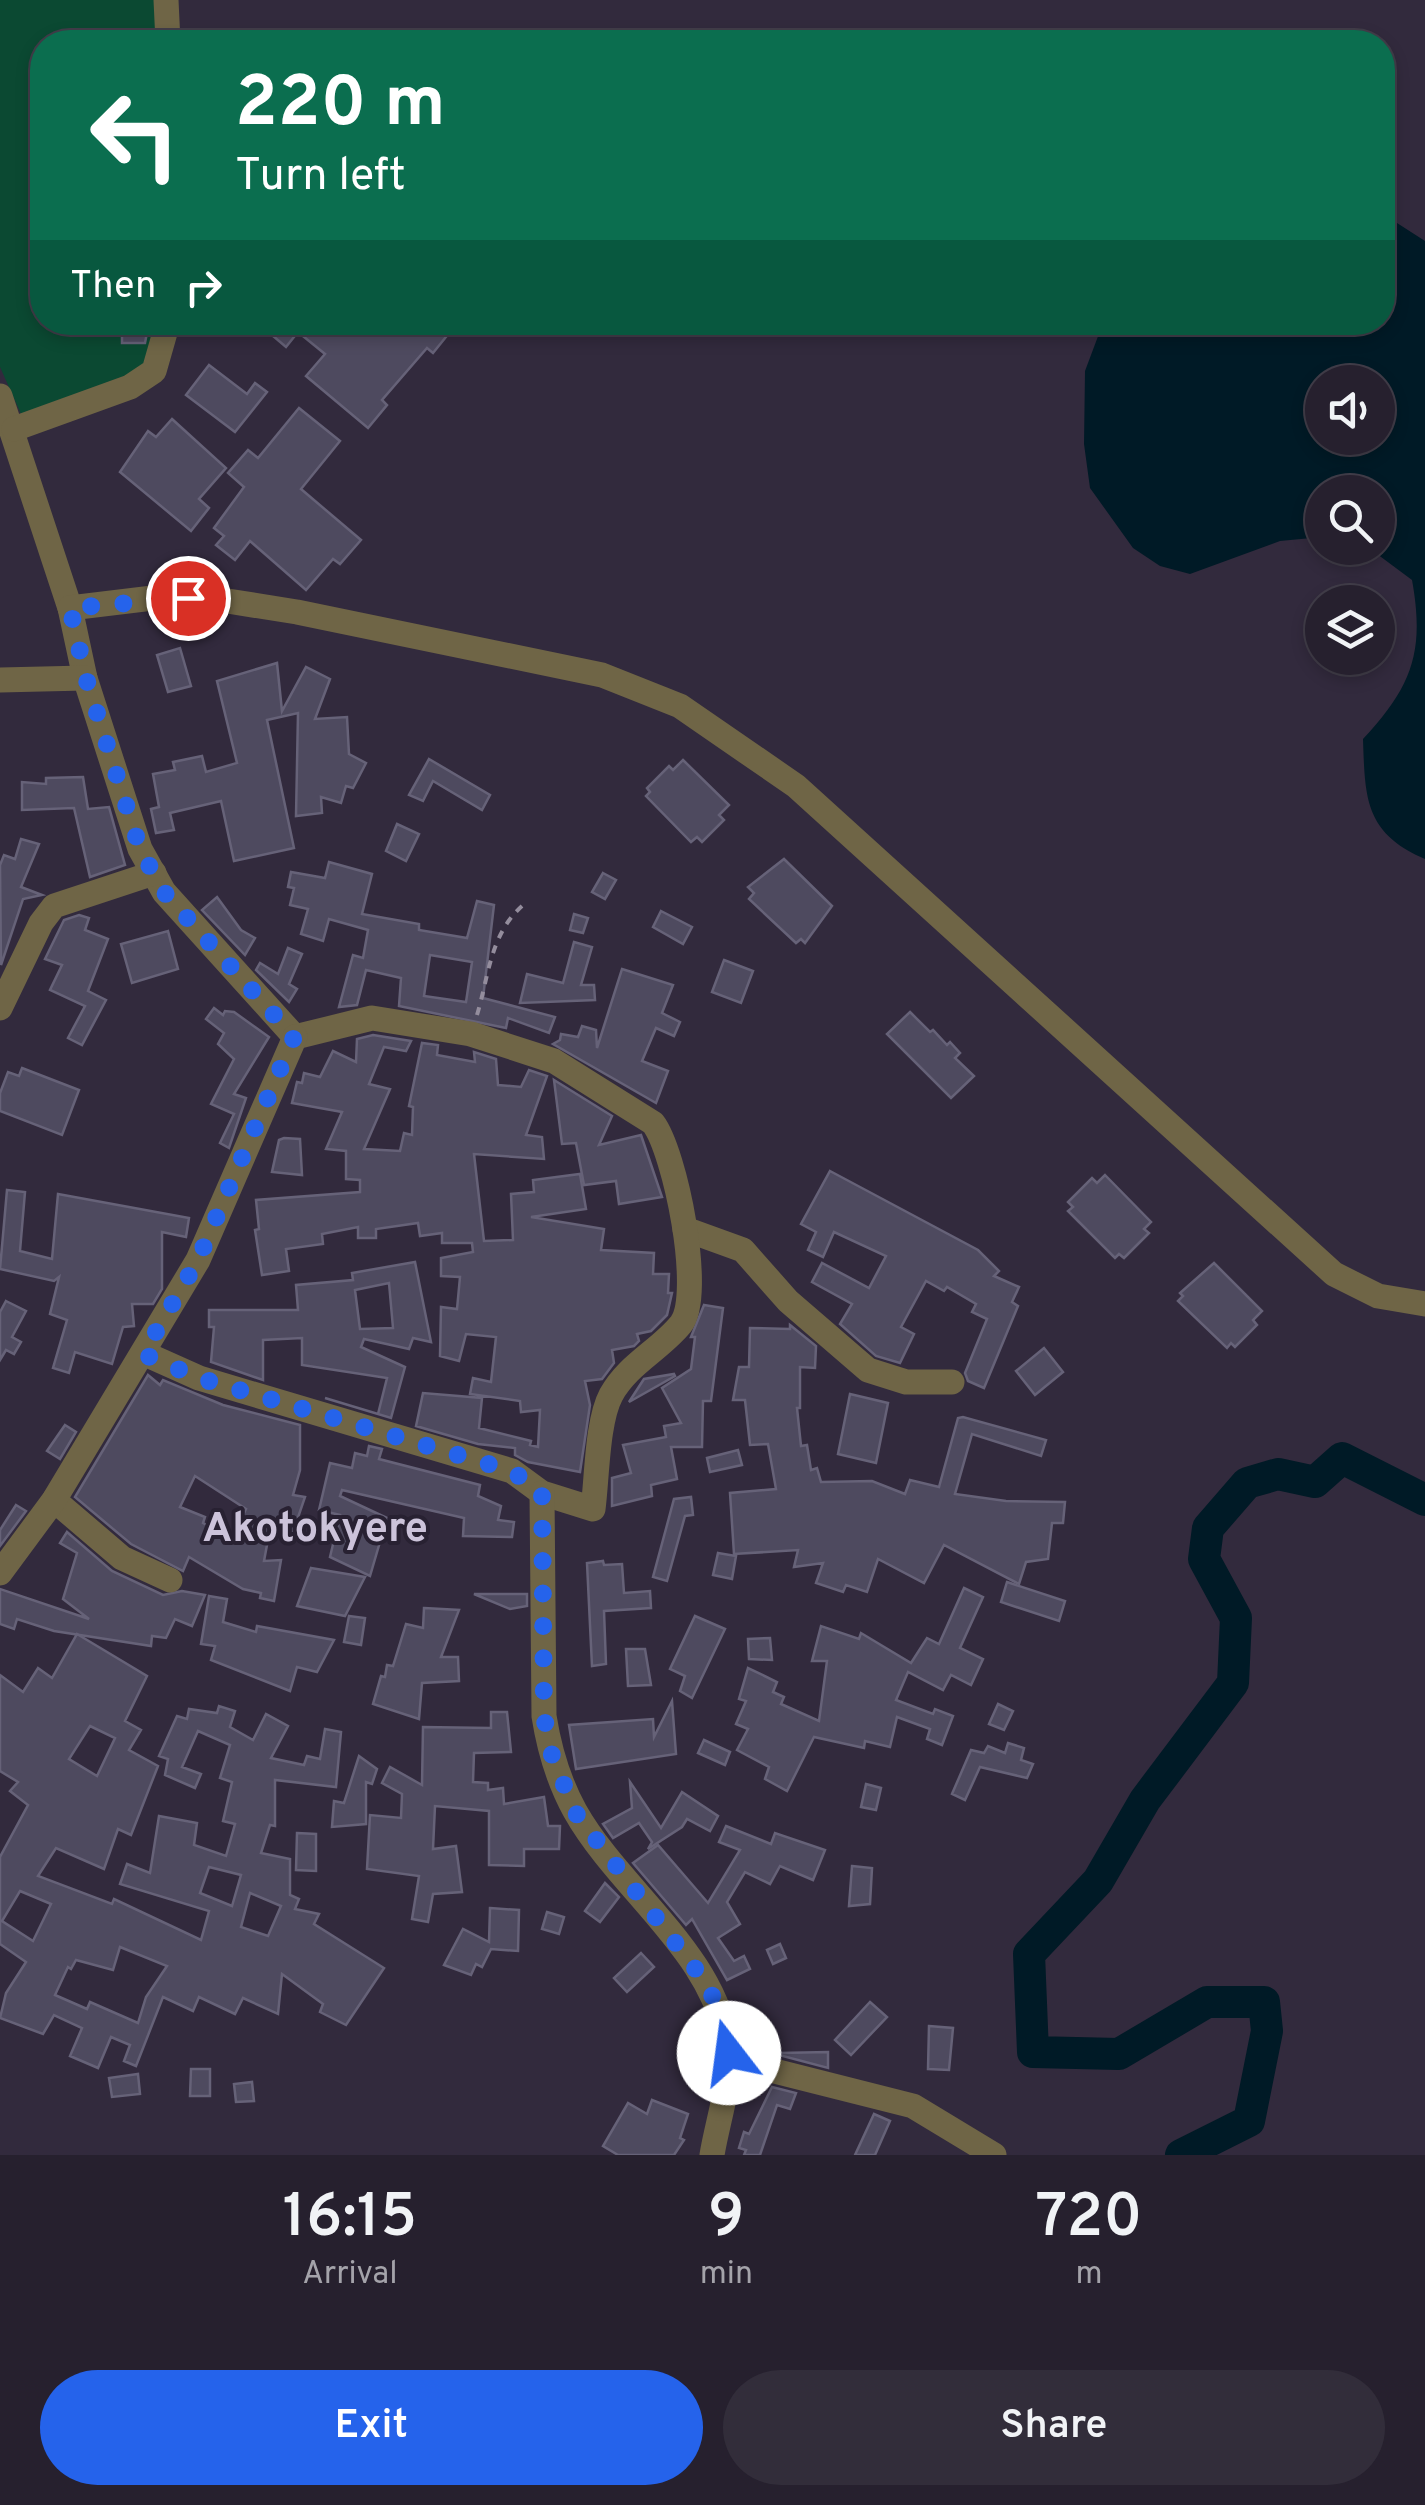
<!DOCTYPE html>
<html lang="en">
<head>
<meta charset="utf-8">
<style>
	body { margin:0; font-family:Overpass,sans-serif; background:#322d3a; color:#f1f3f6; height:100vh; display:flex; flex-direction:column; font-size:38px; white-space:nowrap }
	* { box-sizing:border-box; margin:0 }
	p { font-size:32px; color:#a4a3aa }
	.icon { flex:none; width:55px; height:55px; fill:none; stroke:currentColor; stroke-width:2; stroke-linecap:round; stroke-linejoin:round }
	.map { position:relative; height:2155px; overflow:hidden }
	.drawer { display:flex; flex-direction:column; background:#26202e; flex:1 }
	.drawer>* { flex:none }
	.hud { position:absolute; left:30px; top:30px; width:1365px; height:305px; border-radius:40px; box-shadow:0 5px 15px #0003,0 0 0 2px #423e4a; background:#0b6e4f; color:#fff; overflow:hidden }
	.buttons { position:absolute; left:1305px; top:365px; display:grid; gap:20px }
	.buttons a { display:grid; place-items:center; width:90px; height:90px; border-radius:50%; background:#26202e; box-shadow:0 5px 15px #0003,0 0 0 2px #423e4a; font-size:50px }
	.pin { position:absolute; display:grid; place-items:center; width:85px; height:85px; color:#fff; margin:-42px; border:5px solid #fff; border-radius:50%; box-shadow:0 2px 10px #0007 }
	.me { position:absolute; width:110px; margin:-55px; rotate:345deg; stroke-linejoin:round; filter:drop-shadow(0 0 8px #0008) }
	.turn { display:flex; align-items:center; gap:35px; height:210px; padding:0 40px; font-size:45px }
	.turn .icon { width:130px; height:130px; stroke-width:2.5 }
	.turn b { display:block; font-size:70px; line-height:85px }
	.then { display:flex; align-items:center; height:95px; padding:0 40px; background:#0003; gap:20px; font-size:38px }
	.eta { display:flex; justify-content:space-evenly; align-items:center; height:170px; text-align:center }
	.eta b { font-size:60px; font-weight:600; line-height:70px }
	.cta { display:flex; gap:20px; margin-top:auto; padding:20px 40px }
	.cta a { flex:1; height:115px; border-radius:60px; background:#2563eb; color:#fff; font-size:40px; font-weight:600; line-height:115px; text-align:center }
	.cta a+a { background:#322d3a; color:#f1f3f6 }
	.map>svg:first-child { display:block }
</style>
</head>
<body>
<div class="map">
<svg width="1425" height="2155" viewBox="0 0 1425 2155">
	<rect width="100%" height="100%" fill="#322a3d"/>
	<polygon fill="#0b4932" points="0,0 158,0 161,42 42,42 42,322 161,323 141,370 21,414 0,367"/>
	<path fill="#001a26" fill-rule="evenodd" d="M1383,214L1425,241V859C1365,833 1365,799 1363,739C1412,686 1425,652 1412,580L1369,548H1378V492H1322V537L1280,541L1190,574L1160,566L1133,548L1090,488L1084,444L1085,371L1103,323L1382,322ZM1322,382H1378V438H1322Z"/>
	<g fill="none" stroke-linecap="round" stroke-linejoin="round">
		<polyline stroke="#001a26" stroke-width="32" points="1181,2155 1249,2121 1267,2031 1264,2002 1207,2002 1119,2054 1033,2052 1029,1954 1098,1881 1145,1800 1233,1683 1236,1618 1204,1559 1208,1528 1247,1483 1278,1474 1315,1482 1342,1458 1425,1500"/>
	</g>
	<g fill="#4e4a5f" stroke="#666278" stroke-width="2.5" fill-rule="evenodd">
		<polygon points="122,322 149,322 145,343 122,343"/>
		<polygon points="283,322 458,322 433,353 427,348 382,400 387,405 368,428 306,376 325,354 298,332 286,347 272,335"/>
		<polygon points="209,365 247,394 255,383 267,392 235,432 186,395"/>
		<polygon points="299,408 340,441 301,489 361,540 340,564 333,559 306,590 250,541 235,560 216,545 224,536 214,528 244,487 228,473 248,450 258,458"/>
		<polygon points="172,419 226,468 199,499 209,508 191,531 120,472 148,431 156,437"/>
		<polygon points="180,648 191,686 168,692 157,655"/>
		<polygon points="277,663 282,711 306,667 330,679 315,719 347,717 349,754 366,763 353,788 346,786 341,803 321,797 322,813 296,816 298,713 267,720 294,848 234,861 221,801 170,813 174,830 156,833 151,809 159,807 153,774 175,770 173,762 202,756 206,772 237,763 217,681"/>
		<polygon points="429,759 490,795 482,810 433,781 423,801 409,795"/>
		<polygon points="683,760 729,805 719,815 724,820 702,842 697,837 691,842 646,796 650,792 647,788 669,766 673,770"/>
		<polygon points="83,777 88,809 109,807 125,865 90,877 74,808 22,810 22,782 46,784 46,778"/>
		<polygon points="397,824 419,834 406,861 386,851"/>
		<polygon points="21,839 39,844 21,887 42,895 23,899 1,965 0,865 4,855 15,859"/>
		<polygon points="784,859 832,906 805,943 801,939 796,943 749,899 754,893 748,887"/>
		<path d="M329,862L372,874L362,914L419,924V930L467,938L477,901L494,905L483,998L555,1017L549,1033L508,1018L506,1028L399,1006L401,978L366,970L357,1005L339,1007L353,955L363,958L368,930L329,919L323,941L301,934L308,909L290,905L294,888L288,887L291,872L325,878ZM430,955L472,962L466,1002L424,996Z"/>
		<polygon points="603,873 616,880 605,899 592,892"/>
		<polygon points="217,897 241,930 255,938 245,955 202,910"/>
		<polygon points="661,911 692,927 683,944 653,927"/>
		<polygon points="574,914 588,918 583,933 570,930"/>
		<polygon points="79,915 89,918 85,930 108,939 88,991 106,1000 82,1045 68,1038 85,1006 50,990 62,965 45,959 64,920"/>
		<polygon points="168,931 178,969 132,983 121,944"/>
		<polygon points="574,942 592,947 581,985 594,985 595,1000 520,1003 527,974 563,983"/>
		<polygon points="288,948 302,954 289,984 297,989 289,1002 256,970 260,963 278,974"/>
		<polygon points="724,960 753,971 741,1003 712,992"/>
		<polygon points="622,969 673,985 662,1013 680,1022 674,1036 656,1028 642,1061 668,1071 656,1103 553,1044 560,1040 561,1034 578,1037 582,1026 596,1030 597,1048"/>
		<polygon points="214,1008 223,1015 225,1011 234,1012 269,1037 234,1094 246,1098 229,1148 220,1143 234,1114 211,1104 234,1059 218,1044 224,1033 206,1019"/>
		<polygon points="910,1012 930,1032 933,1030 947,1045 950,1042 960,1053 955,1058 974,1076 951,1098 887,1034"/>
		<polygon points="373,1035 411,1041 406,1051 384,1047 369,1084 390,1089 364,1149 400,1151 404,1133 412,1135 413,1107 409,1106 422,1043 438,1045 437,1055 475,1062 474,1052 496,1059 498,1085 521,1087 529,1070 547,1076 526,1135 542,1137 544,1159 474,1154 484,1241 513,1240 511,1194 534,1192 533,1180 580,1174 586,1209 531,1217 604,1229 601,1250 654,1253 653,1274 669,1274 668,1293 672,1293 667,1315 651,1331 637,1334 639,1341 634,1346 612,1350 614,1363 602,1379 585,1381 590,1405 580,1472 528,1462 515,1455 515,1448 478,1444 416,1426 423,1393 482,1398 479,1428 531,1441 530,1445 538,1447 540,1410 521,1412 520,1401 470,1394 473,1378 491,1382 496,1337 466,1334 459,1361 440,1356 441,1307 457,1309 460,1277 441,1276 441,1258 473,1252 472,1243 442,1243 442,1233 420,1236 418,1223 376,1229 376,1238 358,1238 358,1227 322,1234 323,1244 286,1249 289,1271 262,1275 255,1230 259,1229 256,1200 360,1192 360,1180 346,1179 346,1151 326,1149 342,1112 292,1103 297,1082 302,1083 304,1073 320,1077 333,1051 356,1062 357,1039"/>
		<polygon points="22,1068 79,1090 62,1135 0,1111 0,1093 8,1072 19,1076"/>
		<polygon points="554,1080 612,1116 599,1145 641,1135 662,1197 619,1204 616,1181 584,1185 576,1143 562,1144"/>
		<polygon points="284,1138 300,1139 302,1175 272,1172 279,1140"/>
		<polygon points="830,1171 978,1250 999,1271 994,1276 1019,1287 1012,1302 1018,1306 984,1388 968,1381 965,1373 987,1319 972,1312 976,1304 947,1287 944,1291 926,1281 901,1327 914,1334 900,1363 876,1356 840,1324 852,1304 812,1282 822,1263 869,1288 886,1256 834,1232 823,1257 808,1250 816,1232 801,1224"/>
		<polygon points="1105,1175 1151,1222 1144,1229 1149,1233 1124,1258 1119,1254 1115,1258 1068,1211 1073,1207 1068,1202 1092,1178 1097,1183"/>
		<polygon points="7,1190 25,1192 20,1251 52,1259 58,1194 189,1218 186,1237 162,1232 162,1289 153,1304 132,1304 134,1326 123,1327 112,1364 75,1352 69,1373 53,1368 67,1320 50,1314 59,1277 54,1281 0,1269"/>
		<path d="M415,1262L431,1342L413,1338L409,1349L364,1339L361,1347L405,1367L391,1418L325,1398L378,1414L387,1378L302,1365V1338L263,1340V1380L211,1362L214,1327H209V1310H298L296,1285L353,1280L352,1273ZM389,1283L393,1328L360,1329L355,1290Z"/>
		<polygon points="1214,1263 1262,1311 1253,1320 1257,1325 1235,1347 1231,1343 1227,1348 1178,1301 1183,1296 1180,1293"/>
		<polygon points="6,1301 26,1311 12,1337 21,1342 14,1354 6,1350 0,1360 0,1312"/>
		<polygon points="704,1305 723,1308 711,1401 703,1401 702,1447 671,1447 677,1479 651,1485 652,1496 612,1506 612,1478 631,1473 623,1445 666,1437 664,1426 681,1423 662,1388 691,1369 695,1337 691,1337"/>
		<polygon points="790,1325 816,1346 815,1368 800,1367 800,1408 797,1408 801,1446 807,1445 811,1470 817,1468 821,1482 872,1481 905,1494 910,1480 939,1487 958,1418 963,1417 1046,1440 1041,1456 972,1434 955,1494 1006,1501 1065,1502 1063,1523 1052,1523 1048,1559 1026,1562 1019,1584 944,1545 924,1583 878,1559 867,1592 846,1585 843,1592 816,1583 823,1563 794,1567 798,1550 734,1554 730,1493 776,1489 768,1444 750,1445 745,1400 733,1400 739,1367 749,1367 750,1328 790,1329"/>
		<polygon points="1044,1348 1063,1372 1035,1395 1016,1371"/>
		<polygon points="674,1374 675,1376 629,1402 644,1379"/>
		<path d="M148,1375L160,1385L163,1380L223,1405L300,1425V1470L293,1495L305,1497L291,1538L270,1529L264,1561L281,1560L274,1601L260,1598L261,1593L243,1589L189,1557L183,1571L131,1544L75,1497ZM195,1476L246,1509L232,1539L203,1523L205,1517L180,1507Z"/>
		<polygon points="850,1394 888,1403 876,1463 838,1454"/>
		<polygon points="65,1425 76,1432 60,1459 47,1451"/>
		<polygon points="369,1446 382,1449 379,1459 480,1485 478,1496 501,1506 498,1520 514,1522 512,1537 463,1536 464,1518 342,1490 340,1496 387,1518 370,1576 330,1557 340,1515 319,1510 330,1463 352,1468 355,1453 367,1456"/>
		<polygon points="738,1450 742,1465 710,1472 707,1458"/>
		<polygon points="691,1497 693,1515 685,1516 667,1581 653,1577 674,1499"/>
		<polygon points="16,1505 26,1511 0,1546 0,1530"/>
		<polygon points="67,1532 112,1571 163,1595 182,1591 205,1595 192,1626 175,1619 166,1638 152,1636 151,1646 54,1631 17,1619 14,1629 0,1624 0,1589 89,1619 63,1599 77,1553 60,1543"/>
		<polygon points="718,1553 736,1556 732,1579 713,1575"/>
		<polygon points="603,1561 604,1565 622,1564 624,1593 650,1591 651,1608 604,1611 606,1664 592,1666 587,1563"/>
		<polygon points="311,1568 365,1577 345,1616 297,1606"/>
		<polygon points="1007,1582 1065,1601 1059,1621 1001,1602"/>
		<polygon points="964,1588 983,1597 960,1648 983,1659 971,1685 951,1675 943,1690 908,1672 896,1700 933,1714 935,1709 953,1716 942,1745 927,1739 930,1729 897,1717 890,1747 865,1741 864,1748 814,1737 787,1791 765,1779 769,1767 737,1750 748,1729 736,1724 746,1701 739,1699 748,1668 777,1682 773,1692 784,1697 781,1704 819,1721 827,1661 812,1661 821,1626 859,1639 861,1633 911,1663 927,1638 939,1644"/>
		<polygon points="474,1594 527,1594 527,1606 510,1609"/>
		<polygon points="209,1596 227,1599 223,1622 256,1632 257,1626 334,1640 317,1672 297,1667 290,1691 211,1660 215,1646 201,1644"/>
		<polygon points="424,1608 459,1610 441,1657 458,1657 459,1681 422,1683 419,1719 373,1704 381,1676 385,1677 387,1665 393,1666 406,1624 423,1628"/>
		<polygon points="349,1616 365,1618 361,1645 344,1642"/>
		<polygon points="695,1616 725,1629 692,1698 680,1691 685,1676 670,1669"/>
		<path d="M77,1634L147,1676L125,1721L141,1730L129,1750L158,1766L131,1835L118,1829L104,1869L56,1848L38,1876L112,1904L114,1899L201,1940L209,1911L120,1884L127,1864L150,1873L159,1816L197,1823L194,1845L226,1856L235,1824L223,1821L232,1782L220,1778L230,1745L198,1731L182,1767L201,1774L195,1788L165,1775L168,1759L159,1756L177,1716L187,1719L189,1709L217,1713L219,1706L235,1711L230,1727L253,1740L266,1714L288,1726L271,1758L304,1765L307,1756L320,1759L325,1729L341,1732L336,1787L275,1780V1826L270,1825L261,1853L290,1859V1895L299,1899L295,1909L319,1914L314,1924L384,1968L346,2025L320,2012L323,2004L282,1974L278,2014L243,1998L235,2014L199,1997L193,2011L163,1997L136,2066L124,2061L130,2045L111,2037L98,2068L70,2056L82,2028L54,2015L43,2034L0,2018L6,1993L26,1962L0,1944V1857L28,1805L10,1791L18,1782L0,1771V1675L23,1692L38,1668L52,1678ZM90,1726L115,1738L97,1776L69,1759ZM209,1867L241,1875L232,1906L200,1893ZM20,1891L51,1904L33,1941L2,1921ZM250,1893L281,1906L268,1936L241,1927ZM120,1947L167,1966L146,1997L138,2023L90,2002L87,2009L55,1995L68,1967L71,1969L76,1960L113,1970Z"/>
		<polygon points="770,1638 772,1660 749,1659 748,1639"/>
		<polygon points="626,1649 645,1649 651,1685 628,1686"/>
		<polygon points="672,1701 676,1754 576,1769 569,1725 653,1719 654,1737"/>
		<polygon points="998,1704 1013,1711 1004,1730 989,1724"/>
		<polygon points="491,1712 507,1712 511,1752 474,1753 473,1782 488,1783 488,1790 503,1788 504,1804 544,1797 548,1826 560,1826 559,1849 524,1849 524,1866 489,1865 489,1811 435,1806 433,1849 456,1846 462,1892 433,1894 428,1922 412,1919 419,1876 367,1869 370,1815 401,1818 402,1794 382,1783 390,1767 422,1785 423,1727 491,1728"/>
		<polygon points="704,1740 730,1752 725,1765 698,1753"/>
		<polygon points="1008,1743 1024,1748 1021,1760 1033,1764 1027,1778 980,1767 965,1800 952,1794 971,1750 984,1753 988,1746 1005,1753"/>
		<polygon points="359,1756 377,1769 372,1784 366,1782 366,1824 332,1827 334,1801 344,1803"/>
		<polygon points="630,1782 661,1828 682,1792 718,1816 710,1831 687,1819 682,1827 648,1849 652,1842 639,1823 613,1838 603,1824 632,1808"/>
		<polygon points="866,1784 881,1788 876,1810 861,1807"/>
		<polygon points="726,1826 771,1844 775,1833 825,1850 813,1880 780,1866 770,1884 745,1872 727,1902 740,1924 718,1938 734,1961 744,1956 750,1969 727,1980 692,1919 686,1925 633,1863 658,1845 708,1903 740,1850 719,1842"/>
		<polygon points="297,1833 316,1834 316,1871 296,1870"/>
		<polygon points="852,1866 872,1868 870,1904 849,1906"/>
		<polygon points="605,1883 619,1897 600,1922 585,1911"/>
		<polygon points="490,1908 519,1910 518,1951 491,1949 482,1967 476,1964 471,1975 444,1965 463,1929 489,1942"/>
		<polygon points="547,1912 564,1917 559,1934 542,1929"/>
		<polygon points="780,1944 786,1958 773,1964 767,1950"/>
		<polygon points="641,1953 654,1967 627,1992 614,1978"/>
		<polygon points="870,2002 887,2017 851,2055 835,2040"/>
		<polygon points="929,2026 953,2028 949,2070 928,2069"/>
		<polygon points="828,2052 828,2068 779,2055 779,2053"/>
		<polygon points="191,2069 210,2069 210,2096 190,2096"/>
		<polygon points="138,2074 140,2094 112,2097 109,2078"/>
		<polygon points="252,2082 254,2101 236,2102 234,2084"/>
		<polygon points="772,2087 796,2093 790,2109 777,2105 760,2155 744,2155 746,2150 739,2148 744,2132 749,2134"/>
		<polygon points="652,2100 688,2114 680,2138 684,2140 674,2155 618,2155 603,2146 628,2103 647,2114"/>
		<polygon points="874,2114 890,2121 875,2155 855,2155"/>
	</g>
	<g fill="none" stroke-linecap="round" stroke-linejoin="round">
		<path stroke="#948d9d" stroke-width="4" stroke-dasharray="8 8" stroke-linecap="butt" d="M477,1015C489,975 490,935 522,906"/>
		<g stroke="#6f6546" stroke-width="25">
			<polyline points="166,0 168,42"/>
			<polyline points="0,396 70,608 85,678 140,849 164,892 295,1037"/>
			<polyline points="14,429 130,387 154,371 168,322"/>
			<polyline points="70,608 161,597 215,599 297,612 602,675 680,706 796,786 1334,1274 1378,1296 1425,1304"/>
			<polyline points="0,680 85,678"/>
			<polyline points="0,1008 41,923 54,906 154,873"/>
			<polyline points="685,1229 743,1250 788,1301 868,1370 906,1382 952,1382"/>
			<path d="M143,1353L199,1378L512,1471L542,1493L593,1509C597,1479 597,1421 611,1395C628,1364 660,1350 681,1324C704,1294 675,1151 653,1123L554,1061L471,1034L372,1018L295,1037"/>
			<path d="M542,1493L544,1716C549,1748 559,1782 575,1811C620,1891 716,1953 728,2048C732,2080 717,2123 712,2155"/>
			<polyline points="54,1500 122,1558 170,1580"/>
			<polyline points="0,1573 54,1500 198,1260 295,1037"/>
			<polyline points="729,2053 763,2068 913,2106 994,2155"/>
		</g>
	</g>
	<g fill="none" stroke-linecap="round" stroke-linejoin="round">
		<polyline stroke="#2563eb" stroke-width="18" stroke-dasharray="0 32.4" points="188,598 70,608 86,678 140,849 164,892 294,1037 198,1260 143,1354 199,1378 512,1471 542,1493 544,1716 550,1750 575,1812 707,1984 722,2018 729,2053"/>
	</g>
	<g text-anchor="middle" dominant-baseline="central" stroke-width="8" stroke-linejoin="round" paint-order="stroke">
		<g font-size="42" font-weight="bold" fill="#ccc3da" stroke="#282132">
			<text x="315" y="1530">Akotokyere</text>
		</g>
	</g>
</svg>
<div class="buttons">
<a><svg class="icon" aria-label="sound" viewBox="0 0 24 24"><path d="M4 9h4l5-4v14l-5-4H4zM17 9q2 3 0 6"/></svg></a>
<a><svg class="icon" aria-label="search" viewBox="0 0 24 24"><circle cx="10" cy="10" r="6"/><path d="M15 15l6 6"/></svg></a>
<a><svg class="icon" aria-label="layers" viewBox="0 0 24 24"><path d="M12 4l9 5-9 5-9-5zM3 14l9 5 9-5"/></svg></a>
</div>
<div class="pin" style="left:188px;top:598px;background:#d93025"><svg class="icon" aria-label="arrive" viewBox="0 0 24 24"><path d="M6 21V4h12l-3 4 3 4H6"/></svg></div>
<svg class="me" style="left:729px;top:2053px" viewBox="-20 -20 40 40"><circle r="19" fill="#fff"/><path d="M0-13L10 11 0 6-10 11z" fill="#2563eb"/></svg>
<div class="hud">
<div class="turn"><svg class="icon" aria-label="left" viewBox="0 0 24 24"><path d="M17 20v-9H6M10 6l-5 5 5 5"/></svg><div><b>220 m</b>Turn left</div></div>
<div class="then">Then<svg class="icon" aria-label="right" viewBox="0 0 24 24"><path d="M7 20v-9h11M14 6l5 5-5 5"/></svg></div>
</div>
</div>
<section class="drawer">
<div class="eta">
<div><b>16:15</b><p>Arrival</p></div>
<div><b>9</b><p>min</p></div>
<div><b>720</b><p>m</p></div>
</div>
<div class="cta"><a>Exit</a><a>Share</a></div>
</section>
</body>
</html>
